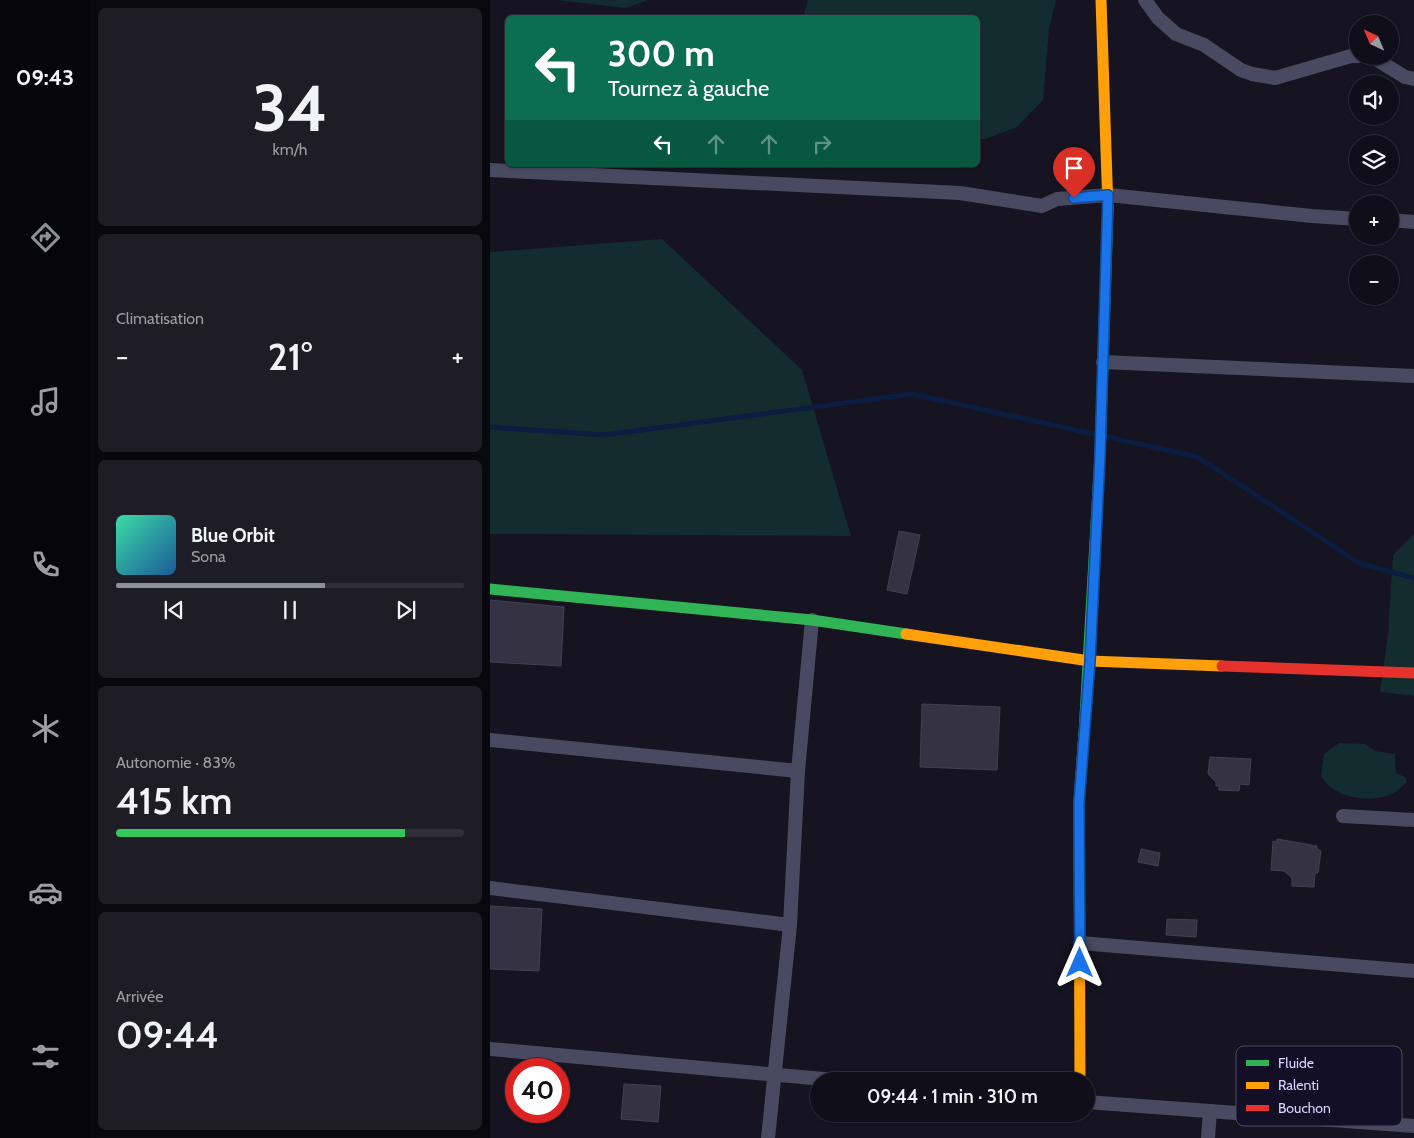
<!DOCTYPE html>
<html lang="fr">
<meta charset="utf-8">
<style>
:root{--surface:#100f19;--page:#1e1d26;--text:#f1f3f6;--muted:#9c9ca2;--line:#302f38;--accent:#8c9099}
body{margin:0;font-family:Cabin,sans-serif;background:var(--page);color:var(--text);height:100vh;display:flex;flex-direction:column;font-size:19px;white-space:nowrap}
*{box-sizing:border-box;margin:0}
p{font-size:16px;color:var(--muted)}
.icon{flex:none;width:28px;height:28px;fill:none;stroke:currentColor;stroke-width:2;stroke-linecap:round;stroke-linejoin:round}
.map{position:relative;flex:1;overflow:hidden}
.drawer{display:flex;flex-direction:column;gap:8px;padding:8px;background:#09080e;width:400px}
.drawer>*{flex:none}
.banner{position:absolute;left:15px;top:15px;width:475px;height:152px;border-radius:8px;box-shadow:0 1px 4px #0004,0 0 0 1px var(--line);background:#0b6e4f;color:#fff;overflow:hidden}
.needle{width:32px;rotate:316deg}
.buttons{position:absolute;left:859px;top:15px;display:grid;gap:10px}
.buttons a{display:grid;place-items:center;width:50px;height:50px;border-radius:50%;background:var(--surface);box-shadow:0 1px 4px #0004,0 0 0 1px var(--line);font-size:25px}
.speed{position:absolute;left:15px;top:1058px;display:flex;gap:10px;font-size:25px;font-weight:700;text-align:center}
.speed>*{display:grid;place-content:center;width:65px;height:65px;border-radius:50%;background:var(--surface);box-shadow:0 1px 4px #0004,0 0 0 1px var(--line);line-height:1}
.speed .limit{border:8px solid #d22;background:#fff;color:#111}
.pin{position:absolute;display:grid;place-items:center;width:42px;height:42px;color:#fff;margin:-51px -21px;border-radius:50% 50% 50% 0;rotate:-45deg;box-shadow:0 0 5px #0007}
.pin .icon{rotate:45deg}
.me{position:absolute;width:55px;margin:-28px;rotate:0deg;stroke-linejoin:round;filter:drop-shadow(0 0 4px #0008)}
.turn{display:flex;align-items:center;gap:18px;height:105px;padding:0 20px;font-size:22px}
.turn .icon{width:65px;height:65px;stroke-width:2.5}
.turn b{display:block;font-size:35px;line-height:42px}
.lanes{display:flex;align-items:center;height:48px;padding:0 20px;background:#0003;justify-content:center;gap:25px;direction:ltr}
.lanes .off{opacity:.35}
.big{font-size:38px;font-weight:600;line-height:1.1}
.drawer .widget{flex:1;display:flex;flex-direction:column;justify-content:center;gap:8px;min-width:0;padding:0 18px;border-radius:8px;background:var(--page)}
.drawer .dial{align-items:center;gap:0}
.dial b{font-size:65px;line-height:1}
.song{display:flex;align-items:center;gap:15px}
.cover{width:60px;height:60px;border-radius:8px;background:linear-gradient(135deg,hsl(160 70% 55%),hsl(210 70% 35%))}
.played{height:5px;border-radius:2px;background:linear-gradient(90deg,var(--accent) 60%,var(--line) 60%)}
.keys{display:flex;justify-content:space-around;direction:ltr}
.heat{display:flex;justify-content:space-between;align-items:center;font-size:28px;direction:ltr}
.charge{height:8px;border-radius:4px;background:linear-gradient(90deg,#34c759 83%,var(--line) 0)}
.trip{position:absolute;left:320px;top:1072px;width:285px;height:50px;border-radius:25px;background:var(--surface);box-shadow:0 1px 4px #0004,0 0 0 1px var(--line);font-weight:600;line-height:50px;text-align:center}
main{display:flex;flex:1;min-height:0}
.tabs{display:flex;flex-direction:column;width:90px;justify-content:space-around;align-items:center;background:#06060a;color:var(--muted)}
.tabs .icon{width:35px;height:35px}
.tabs .current{color:var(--accent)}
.tabs b{font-size:22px;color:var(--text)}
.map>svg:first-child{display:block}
</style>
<main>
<nav class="tabs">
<b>09:43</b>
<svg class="icon current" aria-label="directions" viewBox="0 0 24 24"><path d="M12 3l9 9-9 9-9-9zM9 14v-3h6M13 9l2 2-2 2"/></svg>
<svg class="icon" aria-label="music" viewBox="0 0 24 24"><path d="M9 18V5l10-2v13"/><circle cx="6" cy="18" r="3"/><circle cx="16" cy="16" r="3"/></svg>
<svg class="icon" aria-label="phone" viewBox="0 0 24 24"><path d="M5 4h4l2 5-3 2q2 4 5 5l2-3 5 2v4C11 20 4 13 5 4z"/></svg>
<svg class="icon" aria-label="climate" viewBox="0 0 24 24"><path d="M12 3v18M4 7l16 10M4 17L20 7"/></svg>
<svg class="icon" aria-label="car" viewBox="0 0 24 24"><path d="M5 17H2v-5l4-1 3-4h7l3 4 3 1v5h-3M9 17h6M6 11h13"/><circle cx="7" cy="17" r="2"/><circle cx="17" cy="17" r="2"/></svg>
<svg class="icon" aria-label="filters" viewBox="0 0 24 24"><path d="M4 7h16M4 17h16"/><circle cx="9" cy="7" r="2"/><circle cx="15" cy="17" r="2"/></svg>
</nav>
<section class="drawer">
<div class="widget dial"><b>34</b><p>km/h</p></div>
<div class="widget"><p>Climatisation</p>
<div class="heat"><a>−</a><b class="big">21°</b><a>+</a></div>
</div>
<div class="widget">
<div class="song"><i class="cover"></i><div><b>Blue Orbit</b><p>Sona</p></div></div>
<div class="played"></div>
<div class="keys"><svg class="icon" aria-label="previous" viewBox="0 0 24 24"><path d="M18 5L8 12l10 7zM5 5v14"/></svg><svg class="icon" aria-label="pause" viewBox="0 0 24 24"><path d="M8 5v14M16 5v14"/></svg><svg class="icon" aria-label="next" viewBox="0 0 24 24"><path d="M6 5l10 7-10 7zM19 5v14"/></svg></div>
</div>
<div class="widget"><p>Autonomie · 83%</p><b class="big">415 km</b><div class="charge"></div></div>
<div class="widget"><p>Arrivée</p><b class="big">09:44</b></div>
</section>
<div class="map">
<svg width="924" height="1138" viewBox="0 0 924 1138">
<rect width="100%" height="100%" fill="#161421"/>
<g fill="#132c2d">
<path d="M66,0h92l-22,8z"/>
<path d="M318,0h248l-7,29 -6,71 -26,27 -32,12h-7v-121l-175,-1z"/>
<path d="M172,239l140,131 49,166 -361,-2v-282z"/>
<path d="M924,534v162l-34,-4 8,-58 5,-79z"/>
<path d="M849,743l26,1 10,7 20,3 1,19 9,4 2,5c-5,4 -9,9 -15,12 -21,10 -61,4 -71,-19l3,-21z"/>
</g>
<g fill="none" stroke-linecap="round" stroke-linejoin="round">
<path stroke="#0b1e41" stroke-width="5" d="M0,427l114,8 308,-41 286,63 161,106 55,15"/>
</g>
<g fill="#343243" stroke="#433f54">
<path d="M409,531l21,4 -13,59 -20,-4z"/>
<path d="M0,600l74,7 -3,59 -71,-4z"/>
<path d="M432,704l78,3 -3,63 -77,-3z"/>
<path d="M720,757l41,2 -2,26 -9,-1 -1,7 -20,-1v-4h-3v-4l-8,-8z"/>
<path d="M787,839l40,7v3l4,2 -3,22h-3l-1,14 -22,-1v-8l-8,-7 -13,-1 2,-29 4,1z"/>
<path d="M651,849l19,4 -2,13 -20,-4z"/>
<path d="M0,906l52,3 -3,62 -49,-2z"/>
<path d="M677,919l30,1 -1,17 -30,-2z"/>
<path d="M134,1084l37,2 -3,36 -37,-3z"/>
</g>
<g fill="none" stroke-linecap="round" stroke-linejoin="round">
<g stroke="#4a4962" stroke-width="14">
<path d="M655,0l13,18 18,16 28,11 37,25 11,4 23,4 76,-22h7"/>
<path d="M875,56h6l34,21 9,2"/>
<path d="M0,170l470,23 82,13 15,-7 51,-4 204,21 46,3"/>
<path d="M900,220l24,2"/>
<path d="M613,362l311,14"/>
<path d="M0,740l308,31"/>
<path d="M853,816l71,4"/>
<path d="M0,888l300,37"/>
<path d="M590,943l334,28"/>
<path d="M0,1049l356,32"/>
<path d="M596,1102l328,24"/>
<path d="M278,1138l22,-213 8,-154 14,-151"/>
<path d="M718,1138l2,-27"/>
</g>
<g stroke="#30b455" stroke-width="11">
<path d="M0,589l322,31 94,14"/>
<path d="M594,734l16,-279 8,-245"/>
</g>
<g stroke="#ff9f0a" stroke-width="11">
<path d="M611,0l7,210"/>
<path d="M416,634l184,27 132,5"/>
<path d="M590,1081l-1,-278 5,-69"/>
</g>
<path stroke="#e5322d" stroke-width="11" d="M732,666l192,7"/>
</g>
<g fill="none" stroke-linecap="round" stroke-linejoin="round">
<defs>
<path id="route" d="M584,198l34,-3 -8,261 -10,205 -11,142 1,160"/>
</defs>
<use href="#route" stroke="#114b97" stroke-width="12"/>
<use href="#route" stroke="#1a73e8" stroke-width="9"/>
</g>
<rect x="746" y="1046" width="166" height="80" rx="8" fill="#130f26" stroke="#4e4a67" stroke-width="1"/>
<rect x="756" y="1060" width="23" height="6" fill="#30b455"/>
<rect x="756" y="1082" width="23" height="7" fill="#ff9f0a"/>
<rect x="756" y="1105" width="23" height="6" fill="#e5322d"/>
<g font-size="14" fill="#d9d4ff">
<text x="788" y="1068">Fluide</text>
<text x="788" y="1090">Ralenti</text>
<text x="788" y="1113">Bouchon</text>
</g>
</svg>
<div class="buttons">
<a><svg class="needle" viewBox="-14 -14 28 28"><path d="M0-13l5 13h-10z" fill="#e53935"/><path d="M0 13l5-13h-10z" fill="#9c9ca2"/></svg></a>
<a><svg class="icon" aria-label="sound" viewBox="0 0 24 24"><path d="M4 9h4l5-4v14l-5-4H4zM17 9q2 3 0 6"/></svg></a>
<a><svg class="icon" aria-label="layers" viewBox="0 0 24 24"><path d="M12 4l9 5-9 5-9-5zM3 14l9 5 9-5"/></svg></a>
<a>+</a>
<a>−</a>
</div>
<div class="speed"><div class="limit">40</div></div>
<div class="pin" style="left:584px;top:198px;background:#d93025"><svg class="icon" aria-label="arrive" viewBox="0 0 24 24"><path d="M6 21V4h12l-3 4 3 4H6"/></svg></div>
<svg class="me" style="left:590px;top:963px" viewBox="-20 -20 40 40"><path d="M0-17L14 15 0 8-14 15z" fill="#1a73e8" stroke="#fff" stroke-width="4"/></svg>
<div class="trip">09:44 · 1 min · 310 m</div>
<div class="banner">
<div class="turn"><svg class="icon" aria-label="left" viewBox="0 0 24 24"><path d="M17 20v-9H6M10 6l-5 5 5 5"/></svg><div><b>300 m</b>Tournez à gauche</div></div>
<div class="lanes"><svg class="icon" aria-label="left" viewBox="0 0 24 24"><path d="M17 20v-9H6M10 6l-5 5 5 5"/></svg><svg class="icon off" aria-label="ahead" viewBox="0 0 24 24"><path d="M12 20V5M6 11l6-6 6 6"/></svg><svg class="icon off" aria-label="ahead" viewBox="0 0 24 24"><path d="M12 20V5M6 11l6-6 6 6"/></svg><svg class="icon off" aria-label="right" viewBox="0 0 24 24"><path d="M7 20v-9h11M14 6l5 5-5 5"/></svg></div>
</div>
</div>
</main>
